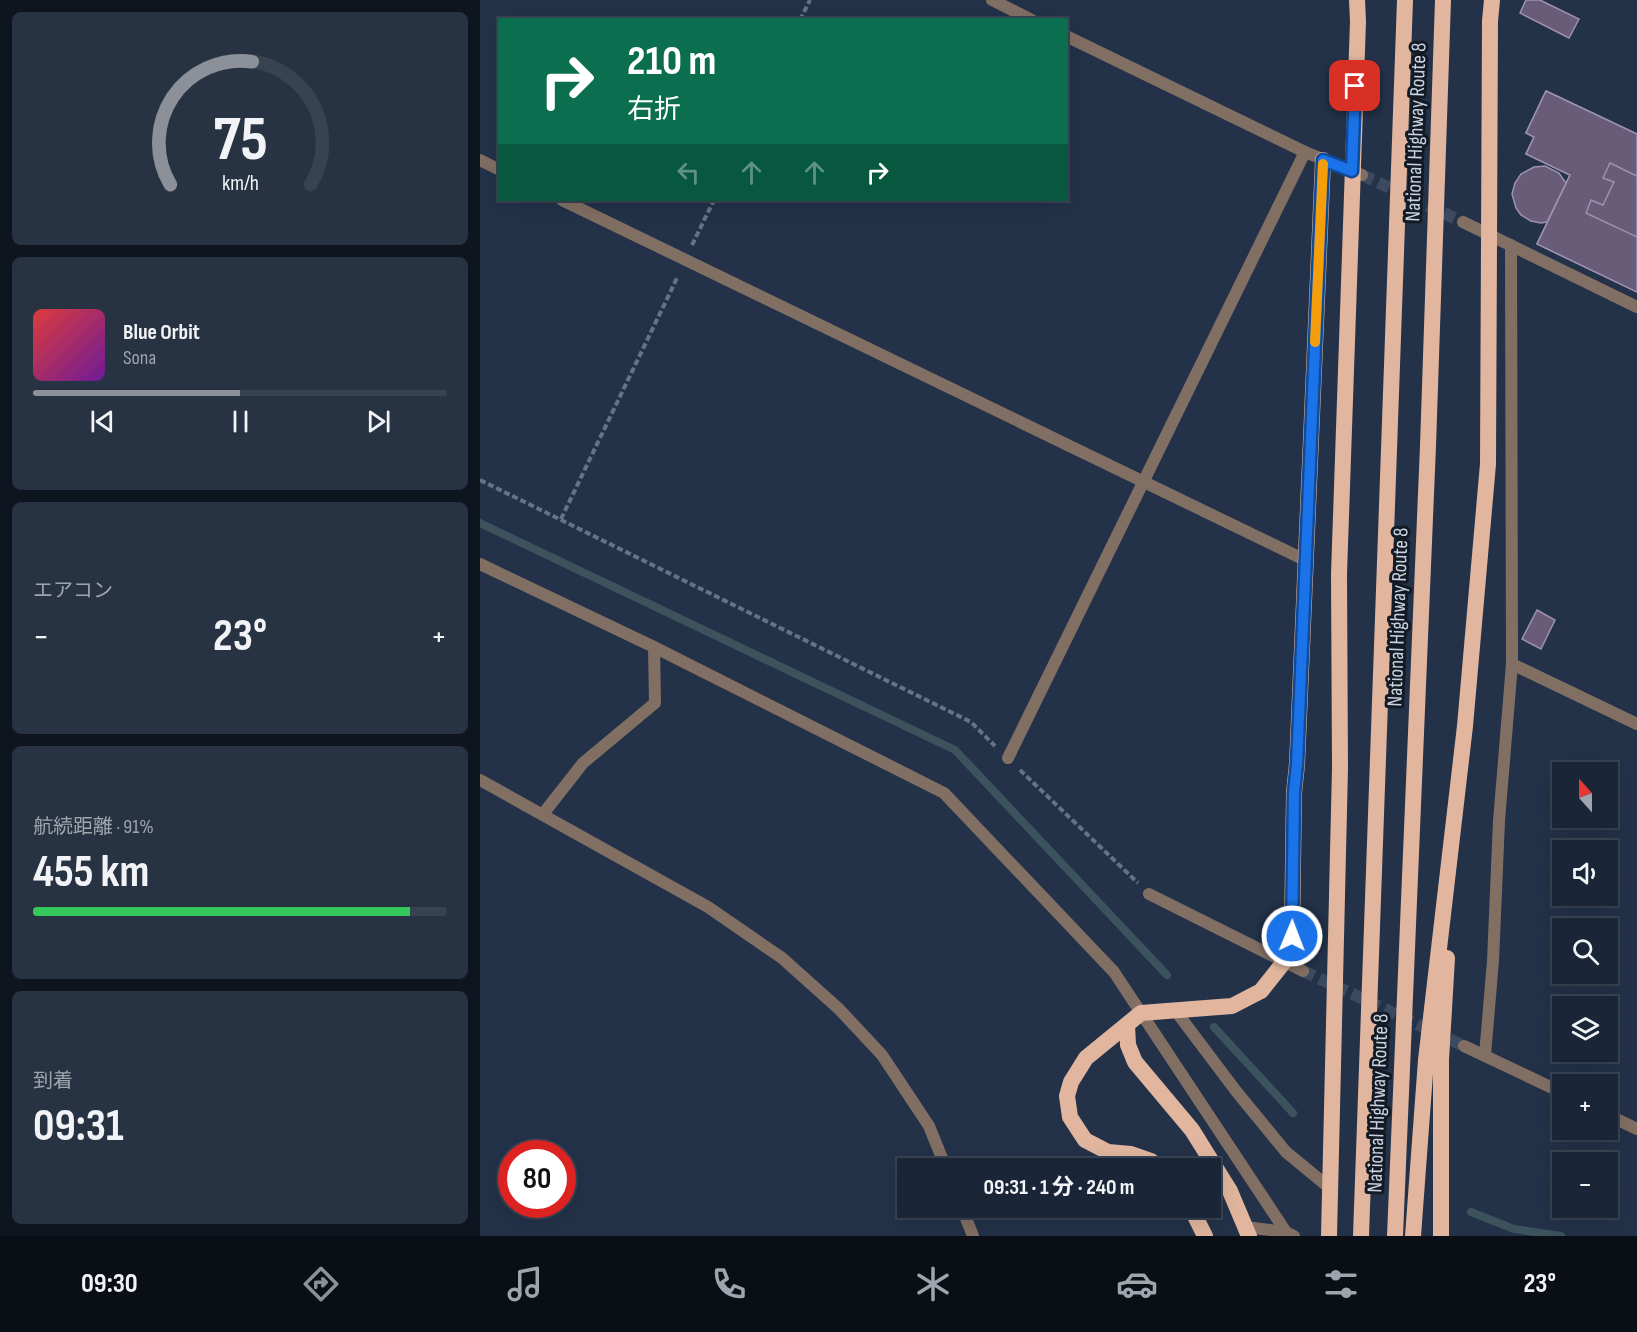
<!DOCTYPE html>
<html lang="ja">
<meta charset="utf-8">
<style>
:root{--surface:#1a2637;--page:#273242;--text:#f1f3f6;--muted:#9fa5ad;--line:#384352;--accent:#8c9099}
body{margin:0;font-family:"Sofia Sans Condensed","Noto Sans JP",sans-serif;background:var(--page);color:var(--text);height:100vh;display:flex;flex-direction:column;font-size:22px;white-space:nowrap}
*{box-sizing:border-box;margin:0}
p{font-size:20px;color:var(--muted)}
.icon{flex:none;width:33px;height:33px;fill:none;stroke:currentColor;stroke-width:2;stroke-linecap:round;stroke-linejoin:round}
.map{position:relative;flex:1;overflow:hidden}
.sheet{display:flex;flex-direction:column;gap:12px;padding:12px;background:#0e151e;width:480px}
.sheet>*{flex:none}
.top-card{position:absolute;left:18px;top:18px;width:570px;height:183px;border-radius:0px;box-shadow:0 6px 24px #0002,0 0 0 2px var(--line);background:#0b6e4f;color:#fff;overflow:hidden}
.needle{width:39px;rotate:339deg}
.fabs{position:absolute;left:1072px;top:762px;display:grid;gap:12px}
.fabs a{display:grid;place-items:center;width:66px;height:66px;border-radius:0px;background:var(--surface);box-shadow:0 6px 24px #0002,0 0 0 2px var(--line);font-size:30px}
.speed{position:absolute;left:18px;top:1140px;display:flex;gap:12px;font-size:30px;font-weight:700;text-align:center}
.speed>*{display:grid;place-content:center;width:78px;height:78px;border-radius:50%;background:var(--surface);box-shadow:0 6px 24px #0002,0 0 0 2px var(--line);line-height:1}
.speed .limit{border:9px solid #d22;background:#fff;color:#111}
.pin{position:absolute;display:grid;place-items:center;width:51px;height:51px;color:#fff;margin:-26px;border-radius:12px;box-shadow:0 3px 9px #0006}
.me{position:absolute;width:66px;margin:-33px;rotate:1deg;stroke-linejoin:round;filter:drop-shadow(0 0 4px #0008)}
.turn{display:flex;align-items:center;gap:21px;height:126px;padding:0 30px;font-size:27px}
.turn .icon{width:78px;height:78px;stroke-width:2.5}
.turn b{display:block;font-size:42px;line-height:51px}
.lanes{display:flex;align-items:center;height:57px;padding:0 30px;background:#0003;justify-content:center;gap:30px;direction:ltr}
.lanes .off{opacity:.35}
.big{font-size:45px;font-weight:700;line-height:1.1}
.sheet .card{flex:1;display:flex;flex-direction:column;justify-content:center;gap:9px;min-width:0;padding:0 21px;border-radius:9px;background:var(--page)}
.sheet .dial{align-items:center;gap:0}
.dial svg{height:156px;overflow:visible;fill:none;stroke:var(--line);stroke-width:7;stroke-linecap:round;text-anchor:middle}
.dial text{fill:var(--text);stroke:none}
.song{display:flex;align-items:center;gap:18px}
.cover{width:72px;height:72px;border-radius:9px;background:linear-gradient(135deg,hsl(0 70% 55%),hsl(280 70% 35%))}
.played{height:6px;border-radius:3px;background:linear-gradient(90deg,var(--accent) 50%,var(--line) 50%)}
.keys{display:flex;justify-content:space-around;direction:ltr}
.heat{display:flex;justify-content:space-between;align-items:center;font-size:33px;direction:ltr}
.charge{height:9px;border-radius:4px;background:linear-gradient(90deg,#34c759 91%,var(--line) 0)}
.trip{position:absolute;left:417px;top:1158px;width:324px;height:60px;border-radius:0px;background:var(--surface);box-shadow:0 6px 24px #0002,0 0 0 2px var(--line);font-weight:700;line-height:60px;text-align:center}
.tab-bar{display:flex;height:96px;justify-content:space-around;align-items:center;background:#0a0f16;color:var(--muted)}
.tab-bar .icon{width:42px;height:42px}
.tab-bar .current{color:var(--accent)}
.tab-bar b{font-size:27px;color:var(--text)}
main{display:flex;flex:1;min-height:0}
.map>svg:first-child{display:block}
</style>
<main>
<section class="sheet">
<div class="card dial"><svg viewBox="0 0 100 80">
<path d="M14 69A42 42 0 1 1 86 69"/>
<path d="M14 69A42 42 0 0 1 56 6" stroke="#8c9099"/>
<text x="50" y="56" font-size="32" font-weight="700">75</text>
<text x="50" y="72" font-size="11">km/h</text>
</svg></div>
<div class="card">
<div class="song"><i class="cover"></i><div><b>Blue Orbit</b><p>Sona</p></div></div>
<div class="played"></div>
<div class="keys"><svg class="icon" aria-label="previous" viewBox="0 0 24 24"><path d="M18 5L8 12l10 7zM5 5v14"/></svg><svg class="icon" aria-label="pause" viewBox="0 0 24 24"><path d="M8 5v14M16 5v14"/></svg><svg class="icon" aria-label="next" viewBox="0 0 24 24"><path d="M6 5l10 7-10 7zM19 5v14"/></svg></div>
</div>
<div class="card"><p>エアコン</p>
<div class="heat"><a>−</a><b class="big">23°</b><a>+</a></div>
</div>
<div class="card"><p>航続距離 · 91%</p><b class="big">455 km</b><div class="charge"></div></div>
<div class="card"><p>到着</p><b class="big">09:31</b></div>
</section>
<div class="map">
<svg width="1157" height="1236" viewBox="0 0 1157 1236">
<rect width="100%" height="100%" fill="#233249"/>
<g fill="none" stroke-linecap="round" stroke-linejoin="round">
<g stroke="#3c525d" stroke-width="8">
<path d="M0,523l475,227 212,225"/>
<path d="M734,1027l79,86"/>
<path d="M991,1212l43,17 47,7"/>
</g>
</g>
<g fill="#685c78" stroke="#9d91af" stroke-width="1.5">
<path d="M1046,0h14l39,19 -10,19 -49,-25z"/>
<path d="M1066,91l91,43v42l-27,-13 -7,15 11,4 -11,23 -12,-5 -5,13 51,24v55l-100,-48 33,-69 -44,-21 8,-17 -8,-4z"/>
<path d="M1066,91l91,43v158l-100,-48 33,-69 -44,-21 8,-17 -8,-4z"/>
<path d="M1130,163l27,13v61l-51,-24 5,-13 12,5 11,-23 -11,-4z"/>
<path d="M1065,166l14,7 7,10 -19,39 -6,1 -10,-2 -10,-6 -5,-7 -4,-14 3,-11 6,-9 13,-7z"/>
<path d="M1057,610l18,10 -14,29 -19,-10z"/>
</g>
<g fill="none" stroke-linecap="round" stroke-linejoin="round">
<g stroke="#3c4a60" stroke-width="12" stroke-dasharray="12 6" stroke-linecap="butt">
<path d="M882,175l101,47"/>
<path d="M823,971l161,75"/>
</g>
<g stroke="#667387" stroke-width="4" stroke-dasharray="6 3" stroke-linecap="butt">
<path d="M320,20l10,-20"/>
<path d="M212,245l22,-45"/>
<path d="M0,480l491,242 24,24"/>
<path d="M81,519l117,-243"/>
<path d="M540,770l118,113"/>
</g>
<g stroke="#826f64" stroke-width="12">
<path d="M512,0l40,20"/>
<path d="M586,36l239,116 57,23"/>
<path d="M0,160l20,10"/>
<path d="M82,200l743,360"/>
<path d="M983,222l174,85"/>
<path d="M1031,245l1,419"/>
<path d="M0,564l174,83 290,146 170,179 172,260"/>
<path d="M528,758l297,-606"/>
<path d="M0,780l228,127 74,51 57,51 43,46 47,71 17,42"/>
<path d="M63,814l40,-51 72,-60 -1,-56"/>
<path d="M669,894l154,77"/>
<path d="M695,1010l61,81 50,61 45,37"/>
<path d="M984,1046l99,47"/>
<path d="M1005,1055l8,-94 6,-140 13,-157 125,60"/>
<path d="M1128,1115l29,14"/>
<path d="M482,1208l11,28"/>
<path d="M766,1227l40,5 8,4"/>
</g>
<g stroke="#e2b69e" stroke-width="16">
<path d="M647,1025l1,20 7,17 57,68 38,61 19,45"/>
<path d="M678,1168l-7,-7 -20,-7 -23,-2 -23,-12 -15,-23 -3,-21 4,-14 15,-24 55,-45 91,-7 29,-15 23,-29 8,-26 2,-143 3,-29 26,-604"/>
<path d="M711,1208l14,28"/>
<path d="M849,1236l11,-468 -1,-194 19,-553 -1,-21"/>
<path d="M881,1236l44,-1236"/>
<path d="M915,1236l33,-790 15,-446"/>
<path d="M933,1236l13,-176 39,-334 23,-262 2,-443 2,-21"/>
<path d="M961,1236v-176l6,-102"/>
</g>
</g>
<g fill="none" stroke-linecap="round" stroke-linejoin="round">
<defs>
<path id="route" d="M812,936l2,-143 3,-29 26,-604 29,11 3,-85"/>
</defs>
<use href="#route" stroke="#114b97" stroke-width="15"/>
<use href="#route" stroke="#1a73e8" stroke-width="10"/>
<path stroke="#f59e0b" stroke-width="10" d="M835,342l8,-178"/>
</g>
<g text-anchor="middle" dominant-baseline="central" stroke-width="6" stroke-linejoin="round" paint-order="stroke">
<g font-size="21" fill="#c9d2e1" stroke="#131a24">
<text transform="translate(936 132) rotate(-88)">National Highway Route 8</text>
<text transform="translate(918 617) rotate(-88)">National Highway Route 8</text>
<text transform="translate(898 1103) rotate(-88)">National Highway Route 8</text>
</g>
</g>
</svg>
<div class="fabs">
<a><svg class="needle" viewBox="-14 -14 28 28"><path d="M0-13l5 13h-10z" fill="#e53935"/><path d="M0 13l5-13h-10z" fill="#9fa5ad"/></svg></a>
<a><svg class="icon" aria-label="sound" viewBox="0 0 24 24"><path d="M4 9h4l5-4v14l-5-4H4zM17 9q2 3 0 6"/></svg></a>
<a><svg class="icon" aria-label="search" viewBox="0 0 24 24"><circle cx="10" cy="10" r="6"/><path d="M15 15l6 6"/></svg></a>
<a><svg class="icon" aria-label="layers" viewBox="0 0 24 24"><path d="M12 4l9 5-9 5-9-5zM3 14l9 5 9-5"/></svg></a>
<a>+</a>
<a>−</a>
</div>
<div class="speed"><div class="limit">80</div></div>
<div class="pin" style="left:875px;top:86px;background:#d93025"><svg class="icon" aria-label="arrive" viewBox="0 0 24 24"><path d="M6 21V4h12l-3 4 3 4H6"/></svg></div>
<svg class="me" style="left:812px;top:936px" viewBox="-20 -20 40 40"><circle r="17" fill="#1a73e8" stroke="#fff" stroke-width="3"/><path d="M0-11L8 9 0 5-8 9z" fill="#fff"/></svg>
<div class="trip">09:31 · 1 分 · 240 m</div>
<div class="top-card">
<div class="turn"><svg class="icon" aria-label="right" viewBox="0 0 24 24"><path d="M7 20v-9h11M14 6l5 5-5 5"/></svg><div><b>210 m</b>右折</div></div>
<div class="lanes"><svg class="icon off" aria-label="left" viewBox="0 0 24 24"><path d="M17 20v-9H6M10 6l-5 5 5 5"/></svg><svg class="icon off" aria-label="ahead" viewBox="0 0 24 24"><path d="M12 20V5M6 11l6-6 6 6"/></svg><svg class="icon off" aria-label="ahead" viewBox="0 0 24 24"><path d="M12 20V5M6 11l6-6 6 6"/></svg><svg class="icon" aria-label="right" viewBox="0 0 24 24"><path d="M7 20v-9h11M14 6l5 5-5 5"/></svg></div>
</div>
</div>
</main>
<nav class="tab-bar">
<b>09:30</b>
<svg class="icon current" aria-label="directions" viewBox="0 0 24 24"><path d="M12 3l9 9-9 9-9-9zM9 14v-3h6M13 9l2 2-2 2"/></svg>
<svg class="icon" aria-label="music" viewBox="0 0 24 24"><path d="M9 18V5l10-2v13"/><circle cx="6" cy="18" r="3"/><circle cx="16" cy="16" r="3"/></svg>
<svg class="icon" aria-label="phone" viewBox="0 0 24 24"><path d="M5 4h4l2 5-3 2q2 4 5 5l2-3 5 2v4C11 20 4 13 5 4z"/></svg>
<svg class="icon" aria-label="climate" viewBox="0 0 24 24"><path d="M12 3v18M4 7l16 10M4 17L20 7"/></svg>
<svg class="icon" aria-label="car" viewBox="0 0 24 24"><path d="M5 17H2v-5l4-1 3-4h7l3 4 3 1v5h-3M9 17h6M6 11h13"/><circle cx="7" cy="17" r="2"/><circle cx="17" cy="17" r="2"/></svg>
<svg class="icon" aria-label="filters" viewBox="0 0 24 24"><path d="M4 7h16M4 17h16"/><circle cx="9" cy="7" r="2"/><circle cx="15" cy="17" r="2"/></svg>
<b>23°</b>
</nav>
